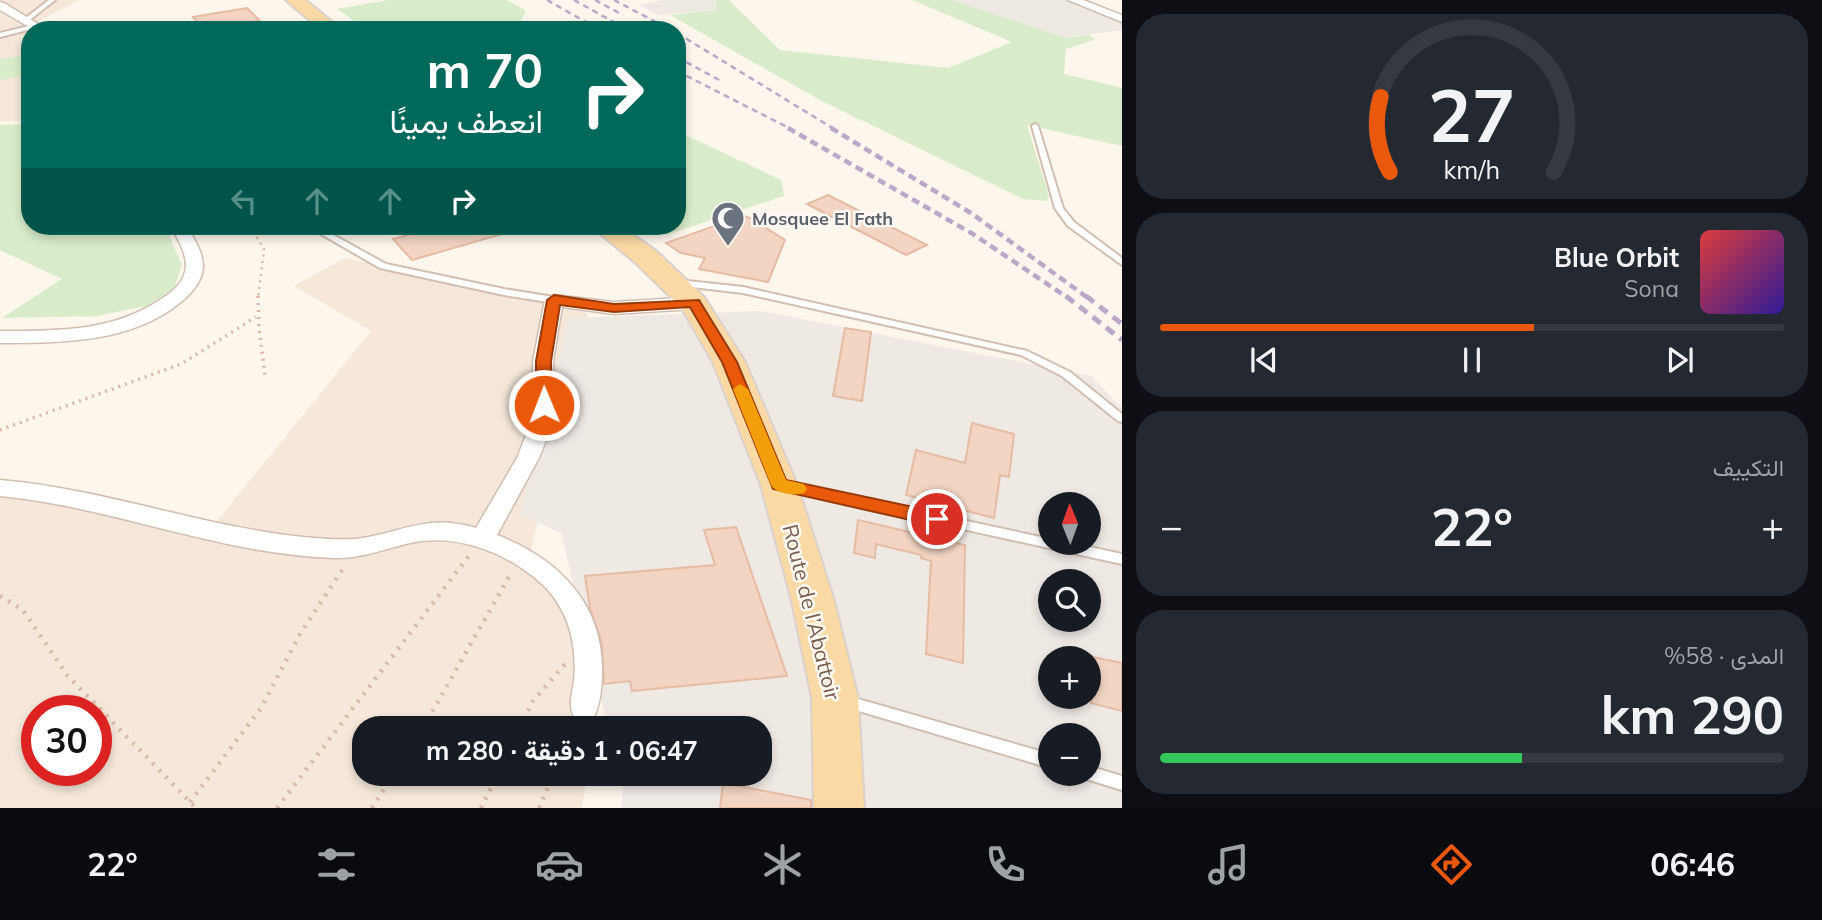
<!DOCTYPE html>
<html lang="ar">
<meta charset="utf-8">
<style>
:root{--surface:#171b24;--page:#242831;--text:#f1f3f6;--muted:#9ea1a6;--line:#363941;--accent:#ea580c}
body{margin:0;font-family:Mulish,Vazirmatn,sans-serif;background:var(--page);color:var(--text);direction:rtl;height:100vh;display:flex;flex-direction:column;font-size:26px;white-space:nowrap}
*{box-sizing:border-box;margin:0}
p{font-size:23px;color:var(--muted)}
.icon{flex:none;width:38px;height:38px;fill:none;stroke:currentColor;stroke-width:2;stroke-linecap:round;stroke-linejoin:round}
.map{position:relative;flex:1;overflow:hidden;direction:ltr}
.sheet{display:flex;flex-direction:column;gap:14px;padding:14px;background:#0d0f14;width:700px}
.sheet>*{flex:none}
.top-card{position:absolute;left:21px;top:21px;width:665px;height:214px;border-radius:28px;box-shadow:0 4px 10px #0003;direction:rtl;background:#00695c;color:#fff;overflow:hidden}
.needle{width:46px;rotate:359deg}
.controls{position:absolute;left:1038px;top:492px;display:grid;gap:14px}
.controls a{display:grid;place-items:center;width:63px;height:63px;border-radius:50%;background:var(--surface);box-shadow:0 4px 10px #0003;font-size:35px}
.speed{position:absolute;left:21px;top:695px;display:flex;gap:14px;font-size:35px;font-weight:700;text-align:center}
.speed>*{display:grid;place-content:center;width:91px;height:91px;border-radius:50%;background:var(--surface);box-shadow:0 4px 10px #0003;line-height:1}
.speed .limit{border:10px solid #d22;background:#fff;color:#111}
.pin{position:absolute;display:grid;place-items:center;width:60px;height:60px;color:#fff;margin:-30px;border:4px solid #fff;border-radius:50%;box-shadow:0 2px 7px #0007}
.me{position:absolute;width:77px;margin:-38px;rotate:359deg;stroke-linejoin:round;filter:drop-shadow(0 0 5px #0008)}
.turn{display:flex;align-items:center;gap:24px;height:147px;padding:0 28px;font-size:32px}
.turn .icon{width:91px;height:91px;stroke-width:2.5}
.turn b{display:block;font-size:49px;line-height:60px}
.lanes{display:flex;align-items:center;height:66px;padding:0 28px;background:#0003;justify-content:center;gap:35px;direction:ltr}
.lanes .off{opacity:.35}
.big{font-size:52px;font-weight:700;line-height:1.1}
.sheet .card{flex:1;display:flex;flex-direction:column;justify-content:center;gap:10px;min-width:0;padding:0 24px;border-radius:28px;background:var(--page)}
.sheet .dial{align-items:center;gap:0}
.dial svg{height:182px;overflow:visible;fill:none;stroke:var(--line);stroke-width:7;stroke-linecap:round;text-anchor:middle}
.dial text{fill:var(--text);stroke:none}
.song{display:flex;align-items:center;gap:21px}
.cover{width:84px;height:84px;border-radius:10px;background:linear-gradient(135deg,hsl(0 70% 55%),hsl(250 70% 35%))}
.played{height:7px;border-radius:4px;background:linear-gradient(90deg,var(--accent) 60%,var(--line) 60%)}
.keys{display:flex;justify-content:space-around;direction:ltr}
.heat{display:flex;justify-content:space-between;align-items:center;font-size:38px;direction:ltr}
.charge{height:10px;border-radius:5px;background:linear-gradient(90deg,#34c759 58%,var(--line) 0)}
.trip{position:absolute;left:352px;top:716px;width:420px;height:70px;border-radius:28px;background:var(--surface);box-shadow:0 4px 10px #0003;font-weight:700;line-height:70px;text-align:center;direction:rtl}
.tab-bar{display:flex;height:112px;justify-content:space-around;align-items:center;background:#090b0e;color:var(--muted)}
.tab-bar .icon{width:49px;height:49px}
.tab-bar .active{color:var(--accent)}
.tab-bar b{font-size:32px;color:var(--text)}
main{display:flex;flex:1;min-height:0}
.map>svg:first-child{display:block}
</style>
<main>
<section class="sheet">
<div class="card dial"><svg viewBox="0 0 100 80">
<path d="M14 69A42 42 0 1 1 86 69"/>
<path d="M14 69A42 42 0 0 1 10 36" stroke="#ea580c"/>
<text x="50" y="56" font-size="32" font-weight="700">27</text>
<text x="50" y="72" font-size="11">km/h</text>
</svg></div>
<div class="card">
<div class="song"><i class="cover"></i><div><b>Blue Orbit</b><p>Sona</p></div></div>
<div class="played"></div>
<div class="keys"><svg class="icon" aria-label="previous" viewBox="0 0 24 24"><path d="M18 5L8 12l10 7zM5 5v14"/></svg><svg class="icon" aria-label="pause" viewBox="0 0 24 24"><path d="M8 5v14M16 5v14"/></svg><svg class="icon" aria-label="next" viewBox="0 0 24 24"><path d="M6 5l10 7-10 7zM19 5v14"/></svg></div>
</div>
<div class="card"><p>التكييف</p>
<div class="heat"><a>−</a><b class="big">22°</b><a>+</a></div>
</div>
<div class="card"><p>المدى · 58%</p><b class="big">290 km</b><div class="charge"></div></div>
</section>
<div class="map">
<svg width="1122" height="808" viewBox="0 0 1122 808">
<rect width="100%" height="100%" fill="#fdf6ec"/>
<g fill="#f5e8da" fill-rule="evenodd">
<path d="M0,0h79l-40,21 15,9h-24v91h-30z"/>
<path d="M345,258l243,55 -59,245 76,96 -11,74h-230v46h223l-5,34h-582v-320l213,38 158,-195 -77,-45zM37,710h59v60h-59z"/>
</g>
<g fill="#efe9e4" fill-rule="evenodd">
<path d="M662,0h55v10l-60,5 -18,-10z"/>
<path d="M952,0h134l36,14v16l-56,8z"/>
<path d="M761,311l330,65 31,32v400h-501l2,-18 -4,-16h141v-46h-152l-47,-195 -42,-18 50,-197zM1050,504h38v38h-38zM1050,581h38v39h-38zM1050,658h38v38h-38zM1050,735h38v39h-38z"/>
</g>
<g fill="#d8ecc9">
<path d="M388,0h119l19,11 -9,17 2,2h-152l-30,-21z"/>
<path d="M717,0h12l51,50 168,18 64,-26 -100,-42h40l114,38 22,-3 8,4 -30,10 -2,25 58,14v58l-95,-21 22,71 -3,5 -23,-2 -203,-99 -150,-85 47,-5z"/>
<path d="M30,54v21l-30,5v-21z"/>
<path d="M30,124v64l-10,5 10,16v17h135l17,39 -8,24 -28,17 -49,10 -95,2 60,-39 -62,-29v-125z"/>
<path d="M677,131l104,49 3,16 -118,39 -13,-9h24z"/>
</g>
<g fill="#f3d5c3" stroke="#e6bba3" stroke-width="2">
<path d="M247,8l13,13 -10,1 7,8h-53l-11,-13z"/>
<path d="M828,195l99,50 -21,10 -99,-51z"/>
<path d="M743,216l7,2 35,22 -17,42 -69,-13 6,-11 -24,-5 -15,-10z"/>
<path d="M441,226h75v4l-104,30 -19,-21z"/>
<path d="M845,328l26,4 -9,69 -29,-5z"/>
<path d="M972,423l42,11 -5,43 -9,-2 -6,43 -88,-23 10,-45 49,13z"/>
<path d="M858,520l107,25 -2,118 -37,-9 5,-93 -10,-3v-3l-45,-11 -1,14 -21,-5z"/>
<path d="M736,527l51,149 -155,15 -2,-10 -26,3 -2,-40 -12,-36 -5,-32 130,-11 -11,-35z"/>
<path d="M1088,656l34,7v48l-31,-8z"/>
<path d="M723,783l88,17v8h-91z"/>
</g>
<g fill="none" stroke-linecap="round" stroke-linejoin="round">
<defs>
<g id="lane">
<path d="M49,0h6l-28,22h-4v-2z"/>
<path d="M33,25l2,1v2l-35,9v-4z"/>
<path d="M1035,124l3,2 25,82 11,14 48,36v7l-54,-39 -13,-18 -23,-82z"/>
<path d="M307,226h10l69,38 118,25 50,8 5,3 -5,3 -50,-8 -124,-27z"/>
<path d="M678,280l65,7 284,64 43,21 52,42v8l-4,-1 -56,-45 -41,-21 -278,-62 -68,-8 -1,-2z"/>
<path d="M785,482l265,57v3h17l55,12v10l-341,-75 -2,-3 2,-3z"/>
<path d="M844,695l206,59v14l-211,-63 -2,-4 2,-4z"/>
<path d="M1088,766l34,10v14l-39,-12 -2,-4h7z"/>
</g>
<g id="street">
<path d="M1068,0h15l39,15v7z"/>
<path d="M0,2l4,1 44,27h-14l-34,-20z"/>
<path d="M171,226h16c6,12 16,25 16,40 0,14 -11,27 -22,36 -50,41 -119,41 -181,41v-12c56,0 113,1 161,-32 12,-7 24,-18 25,-33 0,-14 -9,-28 -15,-40z"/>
<path d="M554,295l60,7 80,-5 9,6 -9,6 -80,5 -52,-7 -9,54 2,44 -7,30 -9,23 -42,77c60,23 105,67 105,134 0,16 -1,33 -8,48l-10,4 -10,-4c-6,-13 -2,-23 0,-36 3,-35 -4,-67 -28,-93 -34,-34 -89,-56 -136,-45 -26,6 -49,16 -77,15 -114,-4 -220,-51 -333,-62v-16c107,9 207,49 314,58 14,1 28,2 42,1 47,-6 69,-26 120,-11l41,-70 9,-23 7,-30v-44l12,-61z"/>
</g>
<g id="primary">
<path d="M286,0h19l37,30h-21z"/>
<path d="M591,226h29l36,25 48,46 41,65 52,123 37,116 24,97 6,110h-50l-2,-110 -20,-97 -31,-116 -48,-123 -31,-54 -46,-45z"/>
</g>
</defs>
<use href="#lane" stroke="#d1beb0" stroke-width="4"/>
<use href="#street" stroke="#d1beb0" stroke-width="3"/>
<use href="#primary" stroke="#dad1cd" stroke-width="4"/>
<path stroke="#d9b8a5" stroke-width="2.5" stroke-dasharray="2 4.5" stroke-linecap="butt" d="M250,226l14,23 -6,49"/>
<g stroke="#d9b8a5" stroke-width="3.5" stroke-dasharray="2 5" stroke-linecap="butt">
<path d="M258,296l1,31 6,48"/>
<path d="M0,430l181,-66 75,-47"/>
</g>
<g stroke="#d9b8a5" stroke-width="4.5" stroke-dasharray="2.5 7" stroke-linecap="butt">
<path d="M0,596l23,14 44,65 129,133"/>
<path d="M423,728l88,-155"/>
<path d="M520,728l13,-27 32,-37"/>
<path d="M190,802l71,-94 39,-74 44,-67"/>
<path d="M277,808l194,-255"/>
<path d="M372,808l22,-34"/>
<path d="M481,808l17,-34"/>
<path d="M539,808l15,-34"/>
</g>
<use href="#lane" fill="#fff" fill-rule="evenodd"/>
<use href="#street" fill="#fff" fill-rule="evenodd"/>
<use href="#primary" fill="#fbd9a5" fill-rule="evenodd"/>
<g stroke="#b9a8c9" stroke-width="2.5" stroke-dasharray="6 4.5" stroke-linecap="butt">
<path d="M547,0l53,30"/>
<path d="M574,0l54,30"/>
<path d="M595,0l28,15"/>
<path d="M614,0l57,30"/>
<path d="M677,33l157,96"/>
<path d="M677,57l44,24"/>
<path d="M677,71l114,58"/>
</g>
<g stroke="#b9a8c9" stroke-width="4.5" stroke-dasharray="8 5" stroke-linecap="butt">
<path d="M788,128l185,106 95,64"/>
<path d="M831,128l140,85 117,85"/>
</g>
<g stroke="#b9a8c9" stroke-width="5" stroke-dasharray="10 7" stroke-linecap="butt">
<path d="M1066,296l56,44"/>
<path d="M1086,296l36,28"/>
</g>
</g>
<path fill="#ea580c" stroke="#983908" stroke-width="2" d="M554,295l60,9 85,-4 38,62 49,118 151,32 7,2 3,5 -3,5 -7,2 -164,-37 -51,-127 -32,-55 -76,5 -54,-7 -9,56 1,44 -3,4h-11l-2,-4v-44l11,-61z"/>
<path fill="#f59e0b" d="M740,384l8,5 38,91 18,4 3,5 -3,4c-9,3 -28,1 -33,-8l-38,-96z"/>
<defs>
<symbol id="mosque-pin" viewBox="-11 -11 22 30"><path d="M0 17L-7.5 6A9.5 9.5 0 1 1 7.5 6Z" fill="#6b7280" stroke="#fffaf3"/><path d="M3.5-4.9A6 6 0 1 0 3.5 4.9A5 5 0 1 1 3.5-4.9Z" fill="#fff"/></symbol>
</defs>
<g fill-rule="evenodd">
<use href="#mosque-pin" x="709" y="199" width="38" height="52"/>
</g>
<g text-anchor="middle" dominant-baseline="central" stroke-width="5" stroke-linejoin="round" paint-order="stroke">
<g font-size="18" font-weight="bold" fill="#5b616d" stroke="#fffaf3" text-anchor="start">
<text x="752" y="218">Mosquee El Fath</text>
</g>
<g font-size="21" fill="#7a5c4d" stroke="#fffaf3">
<text transform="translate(812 612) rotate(76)">Route de l’Abattoir</text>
</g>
</g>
</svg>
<div class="controls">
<a><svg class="needle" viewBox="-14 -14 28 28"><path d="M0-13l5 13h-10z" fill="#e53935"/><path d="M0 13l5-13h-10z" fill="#9ea1a6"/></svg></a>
<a><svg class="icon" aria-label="search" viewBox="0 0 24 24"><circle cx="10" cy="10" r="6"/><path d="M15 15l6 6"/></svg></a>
<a>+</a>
<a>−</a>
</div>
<div class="speed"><div class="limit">30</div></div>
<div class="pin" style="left:937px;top:519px;background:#d93025"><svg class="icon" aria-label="arrive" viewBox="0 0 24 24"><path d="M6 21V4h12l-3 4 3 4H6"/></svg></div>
<svg class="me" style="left:544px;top:405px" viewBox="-20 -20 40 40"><circle r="17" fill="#ea580c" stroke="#fff" stroke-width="3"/><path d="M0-11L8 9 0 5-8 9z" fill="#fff"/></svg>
<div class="trip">06:47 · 1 دقيقة · 280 m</div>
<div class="top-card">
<div class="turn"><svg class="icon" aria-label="right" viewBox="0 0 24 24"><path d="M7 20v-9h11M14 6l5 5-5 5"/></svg><div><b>70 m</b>انعطف يمينًا</div></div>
<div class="lanes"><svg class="icon off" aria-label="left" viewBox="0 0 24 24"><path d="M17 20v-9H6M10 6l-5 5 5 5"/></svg><svg class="icon off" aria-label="ahead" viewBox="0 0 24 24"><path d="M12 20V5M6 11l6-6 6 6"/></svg><svg class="icon off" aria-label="ahead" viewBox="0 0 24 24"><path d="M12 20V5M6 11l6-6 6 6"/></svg><svg class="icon" aria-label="right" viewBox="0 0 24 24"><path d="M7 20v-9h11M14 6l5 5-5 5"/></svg></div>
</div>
</div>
</main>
<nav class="tab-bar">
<b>06:46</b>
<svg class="icon active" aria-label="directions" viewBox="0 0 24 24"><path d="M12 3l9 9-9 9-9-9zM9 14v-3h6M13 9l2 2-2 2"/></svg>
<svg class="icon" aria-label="music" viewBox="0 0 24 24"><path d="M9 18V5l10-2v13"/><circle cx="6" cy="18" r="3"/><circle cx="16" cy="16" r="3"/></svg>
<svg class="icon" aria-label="phone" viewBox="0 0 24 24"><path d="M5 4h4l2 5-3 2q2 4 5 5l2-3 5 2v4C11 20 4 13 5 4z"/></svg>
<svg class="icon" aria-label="climate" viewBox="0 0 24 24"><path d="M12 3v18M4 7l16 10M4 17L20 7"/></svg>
<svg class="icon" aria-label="car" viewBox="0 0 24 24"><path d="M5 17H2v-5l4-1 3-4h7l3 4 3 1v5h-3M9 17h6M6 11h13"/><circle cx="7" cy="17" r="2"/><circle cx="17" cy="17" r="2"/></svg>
<svg class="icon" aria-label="filters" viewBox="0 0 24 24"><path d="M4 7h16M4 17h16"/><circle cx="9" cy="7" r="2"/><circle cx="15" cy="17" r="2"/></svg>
<b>22°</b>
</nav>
